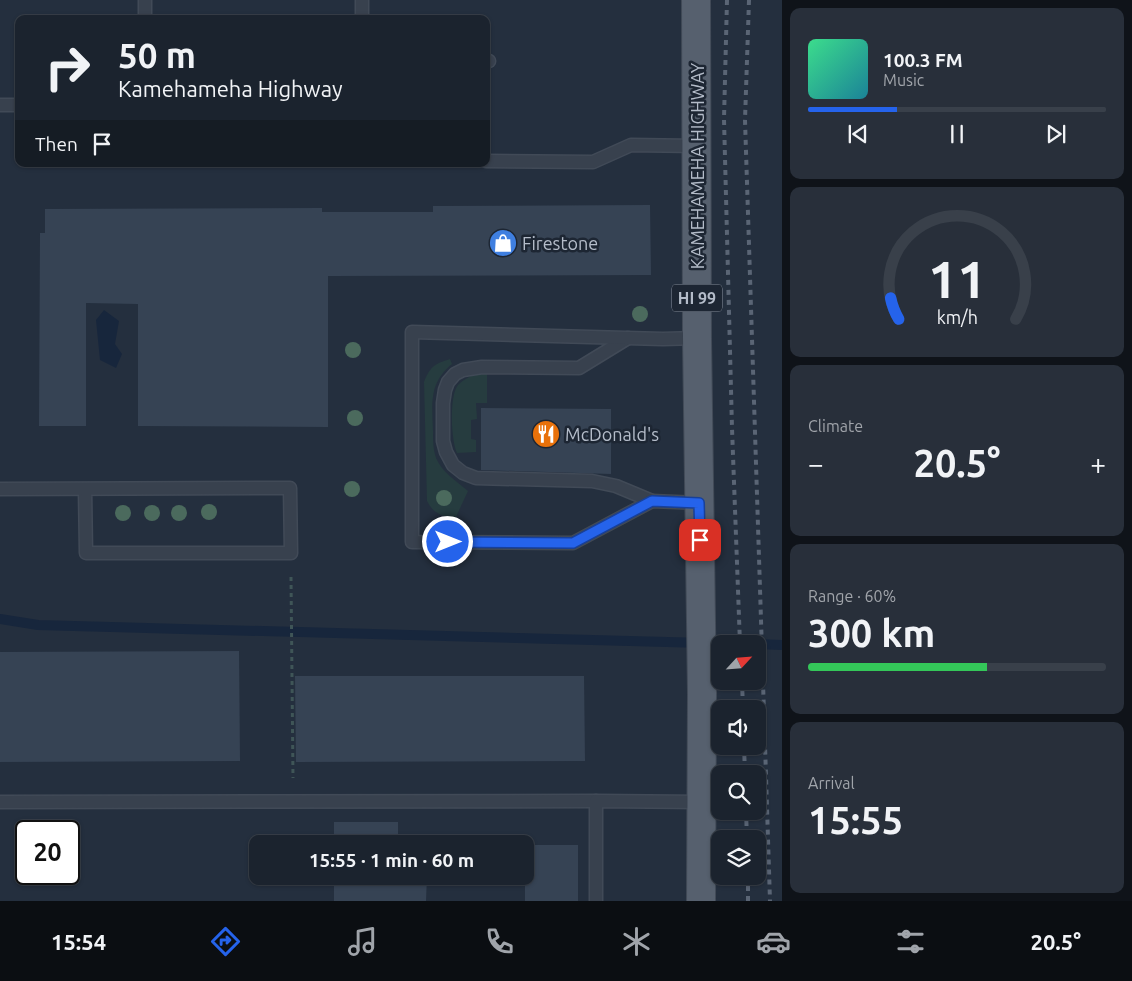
<!DOCTYPE html>
<meta charset="utf-8">
<style>
:root{--surface:#1b232e;--page:#282f3a;--text:#f1f3f6;--muted:#a0a4aa;--line:#39404a;--accent:#2563eb}
body{margin:0;font-family:Ubuntu,sans-serif;background:var(--page);color:var(--text);height:100vh;display:flex;flex-direction:column;font-size:19px;white-space:nowrap}
*{box-sizing:border-box;margin:0}
p{font-size:16px;color:var(--muted)}
.icon{flex:none;width:28px;height:28px;fill:none;stroke:currentColor;stroke-width:2;stroke-linecap:round;stroke-linejoin:round}
.map{position:relative;flex:1;overflow:hidden}
.sheet{display:flex;flex-direction:column;gap:8px;padding:8px;background:#0f1319;width:350px}
.sheet>*{flex:none}
.hud{position:absolute;left:15px;top:15px;width:475px;height:152px;border-radius:10px;box-shadow:0 1px 4px #0004,0 0 0 1px var(--line);background:#1b232e;color:var(--text);overflow:hidden}
.needle{width:32px;rotate:64deg}
.tools{position:absolute;left:711px;top:635px;display:grid;gap:10px}
.tools a{display:grid;place-items:center;width:55px;height:55px;border-radius:10px;background:var(--surface);box-shadow:0 1px 4px #0004,0 0 0 1px var(--line);font-size:25px}
.speed{position:absolute;left:15px;top:820px;display:flex;gap:10px;font-size:25px;font-weight:700;text-align:center}
.speed>*{display:grid;place-content:center;width:65px;height:65px;border-radius:50%;background:var(--surface);box-shadow:0 1px 4px #0004,0 0 0 1px var(--line);line-height:1}
.speed .limit{border:2px solid #111;border-radius:8px;background:#fff;color:#111}
.pin{position:absolute;display:grid;place-items:center;width:42px;height:42px;color:#fff;margin:-21px;border-radius:10px;box-shadow:0 2px 8px #0006}
.me{position:absolute;width:55px;margin:-28px;rotate:90deg;stroke-linejoin:round;filter:drop-shadow(0 0 4px #0008)}
.turn{display:flex;align-items:center;gap:18px;height:105px;padding:0 20px;font-size:22px}
.turn .icon{width:65px;height:65px;stroke-width:2.5}
.turn b{display:block;font-size:35px;line-height:42px}
.then{display:flex;align-items:center;height:48px;padding:0 20px;background:#0003;gap:10px;font-size:19px}
.big{font-size:38px;font-weight:700;line-height:1.1}
.sheet .card{flex:1;display:flex;flex-direction:column;justify-content:center;gap:8px;min-width:0;padding:0 18px;border-radius:10px;background:var(--page)}
.sheet .dial{align-items:center;gap:0}
.dial svg{height:130px;overflow:visible;fill:none;stroke:var(--line);stroke-width:7;stroke-linecap:round;text-anchor:middle}
.dial text{fill:var(--text);stroke:none}
.song{display:flex;align-items:center;gap:15px}
.cover{width:60px;height:60px;border-radius:8px;background:linear-gradient(135deg,hsl(150 70% 55%),hsl(190 70% 35%))}
.played{height:5px;border-radius:2px;background:linear-gradient(90deg,var(--accent) 30%,var(--line) 30%)}
.keys{display:flex;justify-content:space-around;direction:ltr}
.heat{display:flex;justify-content:space-between;align-items:center;font-size:28px;direction:ltr}
.charge{height:8px;border-radius:4px;background:linear-gradient(90deg,#34c759 60%,var(--line) 0)}
.trip{position:absolute;left:249px;top:835px;width:285px;height:50px;border-radius:10px;background:var(--surface);box-shadow:0 1px 4px #0004,0 0 0 1px var(--line);font-weight:700;line-height:50px;text-align:center}
.dock{display:flex;height:80px;justify-content:space-around;align-items:center;background:#0b0e12;color:var(--muted)}
.dock .icon{width:35px;height:35px}
.dock .active{color:var(--accent)}
.dock b{font-size:22px;color:var(--text)}
main{display:flex;flex:1;min-height:0}
.map>svg:first-child{display:block}
</style>
<main>
<div class="map">
<svg width="782" height="901" viewBox="0 0 782 901">
<rect width="100%" height="100%" fill="#242f3e"/>
<g fill="#263c3f">
<path d="M450,359l2,5c-23,19 -20,38 -19,67 0,8 0,18 3,27 6,14 20,23 32,33l-13,28c-15,-4 -21,-5 -28,-18l-3,-119c6,-15 10,-18 26,-23z"/>
<path d="M475,374h12v29h-11l1,16 -6,1v19l5,1v12l-19,1c-6,-13 -8,-57 1,-68 5,-5 11,-8 17,-11z"/>
</g>
<path fill="#17263c" d="M104,310l15,11 -4,23 7,10 -6,14 -16,-8 -4,-40z"/>
<g fill="none" stroke-linecap="round" stroke-linejoin="round">
<g stroke="#17263c" stroke-width="10">
<path d="M0,619l38,6 704,19"/>
<path d="M758,644l24,1"/>
</g>
</g>
<g fill="#364354">
<path d="M650,205l1,70 -323,1v151l-190,-1v-122l-52,-1v123h-47l1,-193h5v-24l277,-1v4h111v-6z"/>
<path d="M481,408l130,1v65l-130,-4z"/>
<path d="M239,651l1,110 -240,1v-110z"/>
<path d="M295,676h289l1,85 -289,1z"/>
<path d="M334,822h64v14h32l-1,8h-95z"/>
<rect x="525" y="845" width="53" height="56"/>
<path d="M334,876h93l-1,25h-92z"/>
</g>
<g fill="none" stroke-linecap="round" stroke-linejoin="round">
<defs>
<g id="lane">
<path d="M145,0v19"/>
<path d="M362,0v19"/>
<path d="M486,61h3"/>
<path d="M0,105h19"/>
<path d="M486,161l107,1 38,-17 66,1"/>
<path d="M628,338l-49,30 -97,-1 -19,3 -8,4 -7,8 -3,8 -2,13v38l3,11 7,13 10,8 13,5 116,3 24,5 36,15"/>
<path d="M697,338l-34,1 -251,-7v210l161,1 79,-42 47,2"/>
<path d="M0,489l290,-1 1,65h-205l-1,-64"/>
<path d="M0,802l596,-1"/>
<path d="M596,901v-100l106,1"/>
</g>
<path id="primary" d="M696,0l1,338 5,355 -1,208"/>
</defs>
<use href="#lane" stroke="#414a57" stroke-width="15"/>
<use href="#primary" stroke="#414a57" stroke-width="30"/>
<path stroke="#3f5557" stroke-width="3" stroke-dasharray="4 4" stroke-linecap="butt" d="M291,577l2,201"/>
<use href="#lane" stroke="#38414e" stroke-width="12"/>
<use href="#primary" stroke="#56606e" stroke-width="28"/>
<g stroke="#5a6575" stroke-width="4" stroke-dasharray="5 5" stroke-linecap="butt">
<path d="M727,0l-3,119 8,309 8,216"/>
<path d="M749,0l-4,120 25,781"/>
<path d="M742,681l1,28"/>
<path d="M744,746l1,28"/>
<path d="M746,811l1,28"/>
<path d="M748,876v25"/>
</g>
</g>
<g fill="#4b6a5d">
<circle cx="640" cy="314" r="8"/>
<circle cx="353" cy="350" r="8"/>
<circle cx="355" cy="418" r="8"/>
<circle cx="352" cy="489" r="8"/>
<circle cx="444" cy="498" r="8"/>
<circle cx="209" cy="512" r="8"/>
<circle cx="123" cy="513" r="8"/>
<circle cx="152" cy="513" r="8"/>
<circle cx="179" cy="513" r="8"/>
</g>
<g fill="none" stroke-linecap="round" stroke-linejoin="round">
<defs>
<path id="route" d="M448,542l125,1 79,-42 47,2 1,37"/>
</defs>
<use href="#route" stroke="#184099" stroke-width="12"/>
<use href="#route" stroke="#2563eb" stroke-width="9"/>
</g>
<defs>
<symbol id="shop-disc" viewBox="-11 -11 22 22"><circle r="9.5" fill="#3f7fe0" stroke="#1d2633"/><path d="M-5-2.5h2.3a2.7 3.5 0 0 1 5.4 0H5L5.5 6h-11ZM-1.5-2.5h3a1.5 2.3 0 0 0-3 0Z" fill="#fff"/></symbol>
<symbol id="restaurant-disc" viewBox="-11 -11 22 22"><circle r="9.5" fill="#e8710a" stroke="#1d2633"/><path d="M-5-6h1v4h1v-4h1v4h1v-4h1v5L-1.5 .5V6h-2V.5L-5-1ZM5-6V6H3V1.5H1.5Q1.5-4 5-6Z" fill="#fff"/></symbol>
</defs>
<g fill-rule="evenodd">
<use href="#shop-disc" x="487" y="227" width="32" height="32"/>
<use href="#restaurant-disc" x="530" y="418" width="32" height="32"/>
</g>
<g text-anchor="middle" dominant-baseline="central" stroke-width="5" stroke-linejoin="round" paint-order="stroke">
<rect fill="#1d2633" stroke="#878f9c" stroke-width="1" x="672" y="284.5" width="50" height="27" rx="4"/>
<g font-size="16" font-weight="bold" fill="#b4bcc9">
<text x="697" y="298">HI 99</text>
</g>
<g font-size="18" fill="#b4bcc9" stroke="#1d2633">
<text transform="translate(697 166) rotate(-90)">KAMEHAMEHA HIGHWAY</text>
</g>
<g font-size="18" fill="#b4bcc9" stroke="#1d2633" text-anchor="start">
<text x="522" y="243">Firestone</text>
<text x="565" y="434">McDonald's</text>
</g>
</g>
</svg>
<div class="tools">
<a><svg class="needle" viewBox="-14 -14 28 28"><path d="M0-13l5 13h-10z" fill="#e53935"/><path d="M0 13l5-13h-10z" fill="#a0a4aa"/></svg></a>
<a><svg class="icon" aria-label="sound" viewBox="0 0 24 24"><path d="M4 9h4l5-4v14l-5-4H4zM17 9q2 3 0 6"/></svg></a>
<a><svg class="icon" aria-label="search" viewBox="0 0 24 24"><circle cx="10" cy="10" r="6"/><path d="M15 15l6 6"/></svg></a>
<a><svg class="icon" aria-label="layers" viewBox="0 0 24 24"><path d="M12 4l9 5-9 5-9-5zM3 14l9 5 9-5"/></svg></a>
</div>
<div class="speed"><div class="limit">20</div></div>
<div class="pin" style="left:700px;top:540px;background:#d93025"><svg class="icon" aria-label="arrive" viewBox="0 0 24 24"><path d="M6 21V4h12l-3 4 3 4H6"/></svg></div>
<svg class="me" style="left:448px;top:542px" viewBox="-20 -20 40 40"><circle r="17" fill="#2563eb" stroke="#fff" stroke-width="3"/><path d="M0-11L8 9 0 5-8 9z" fill="#fff"/></svg>
<div class="trip">15:55 · 1 min · 60 m</div>
<div class="hud">
<div class="turn"><svg class="icon" aria-label="right" viewBox="0 0 24 24"><path d="M7 20v-9h11M14 6l5 5-5 5"/></svg><div><b>50 m</b>Kamehameha Highway</div></div>
<div class="then">Then<svg class="icon" aria-label="arrive" viewBox="0 0 24 24"><path d="M6 21V4h12l-3 4 3 4H6"/></svg></div>
</div>
</div>
<section class="sheet">
<div class="card">
<div class="song"><i class="cover"></i><div><b>100.3 FM</b><p>Music</p></div></div>
<div class="played"></div>
<div class="keys"><svg class="icon" aria-label="previous" viewBox="0 0 24 24"><path d="M18 5L8 12l10 7zM5 5v14"/></svg><svg class="icon" aria-label="pause" viewBox="0 0 24 24"><path d="M8 5v14M16 5v14"/></svg><svg class="icon" aria-label="next" viewBox="0 0 24 24"><path d="M6 5l10 7-10 7zM19 5v14"/></svg></div>
</div>
<div class="card dial"><svg viewBox="0 0 100 80">
<path d="M14 69A42 42 0 1 1 86 69"/>
<path d="M14 69A42 42 0 0 1 9 56" stroke="#2563eb"/>
<text x="50" y="56" font-size="32" font-weight="700">11</text>
<text x="50" y="72" font-size="11">km/h</text>
</svg></div>
<div class="card"><p>Climate</p>
<div class="heat"><a>−</a><b class="big">20.5°</b><a>+</a></div>
</div>
<div class="card"><p>Range · 60%</p><b class="big">300 km</b><div class="charge"></div></div>
<div class="card"><p>Arrival</p><b class="big">15:55</b></div>
</section>
</main>
<nav class="dock">
<b>15:54</b>
<svg class="icon active" aria-label="directions" viewBox="0 0 24 24"><path d="M12 3l9 9-9 9-9-9zM9 14v-3h6M13 9l2 2-2 2"/></svg>
<svg class="icon" aria-label="music" viewBox="0 0 24 24"><path d="M9 18V5l10-2v13"/><circle cx="6" cy="18" r="3"/><circle cx="16" cy="16" r="3"/></svg>
<svg class="icon" aria-label="phone" viewBox="0 0 24 24"><path d="M5 4h4l2 5-3 2q2 4 5 5l2-3 5 2v4C11 20 4 13 5 4z"/></svg>
<svg class="icon" aria-label="climate" viewBox="0 0 24 24"><path d="M12 3v18M4 7l16 10M4 17L20 7"/></svg>
<svg class="icon" aria-label="car" viewBox="0 0 24 24"><path d="M5 17H2v-5l4-1 3-4h7l3 4 3 1v5h-3M9 17h6M6 11h13"/><circle cx="7" cy="17" r="2"/><circle cx="17" cy="17" r="2"/></svg>
<svg class="icon" aria-label="filters" viewBox="0 0 24 24"><path d="M4 7h16M4 17h16"/><circle cx="9" cy="7" r="2"/><circle cx="15" cy="17" r="2"/></svg>
<b>20.5°</b>
</nav>
